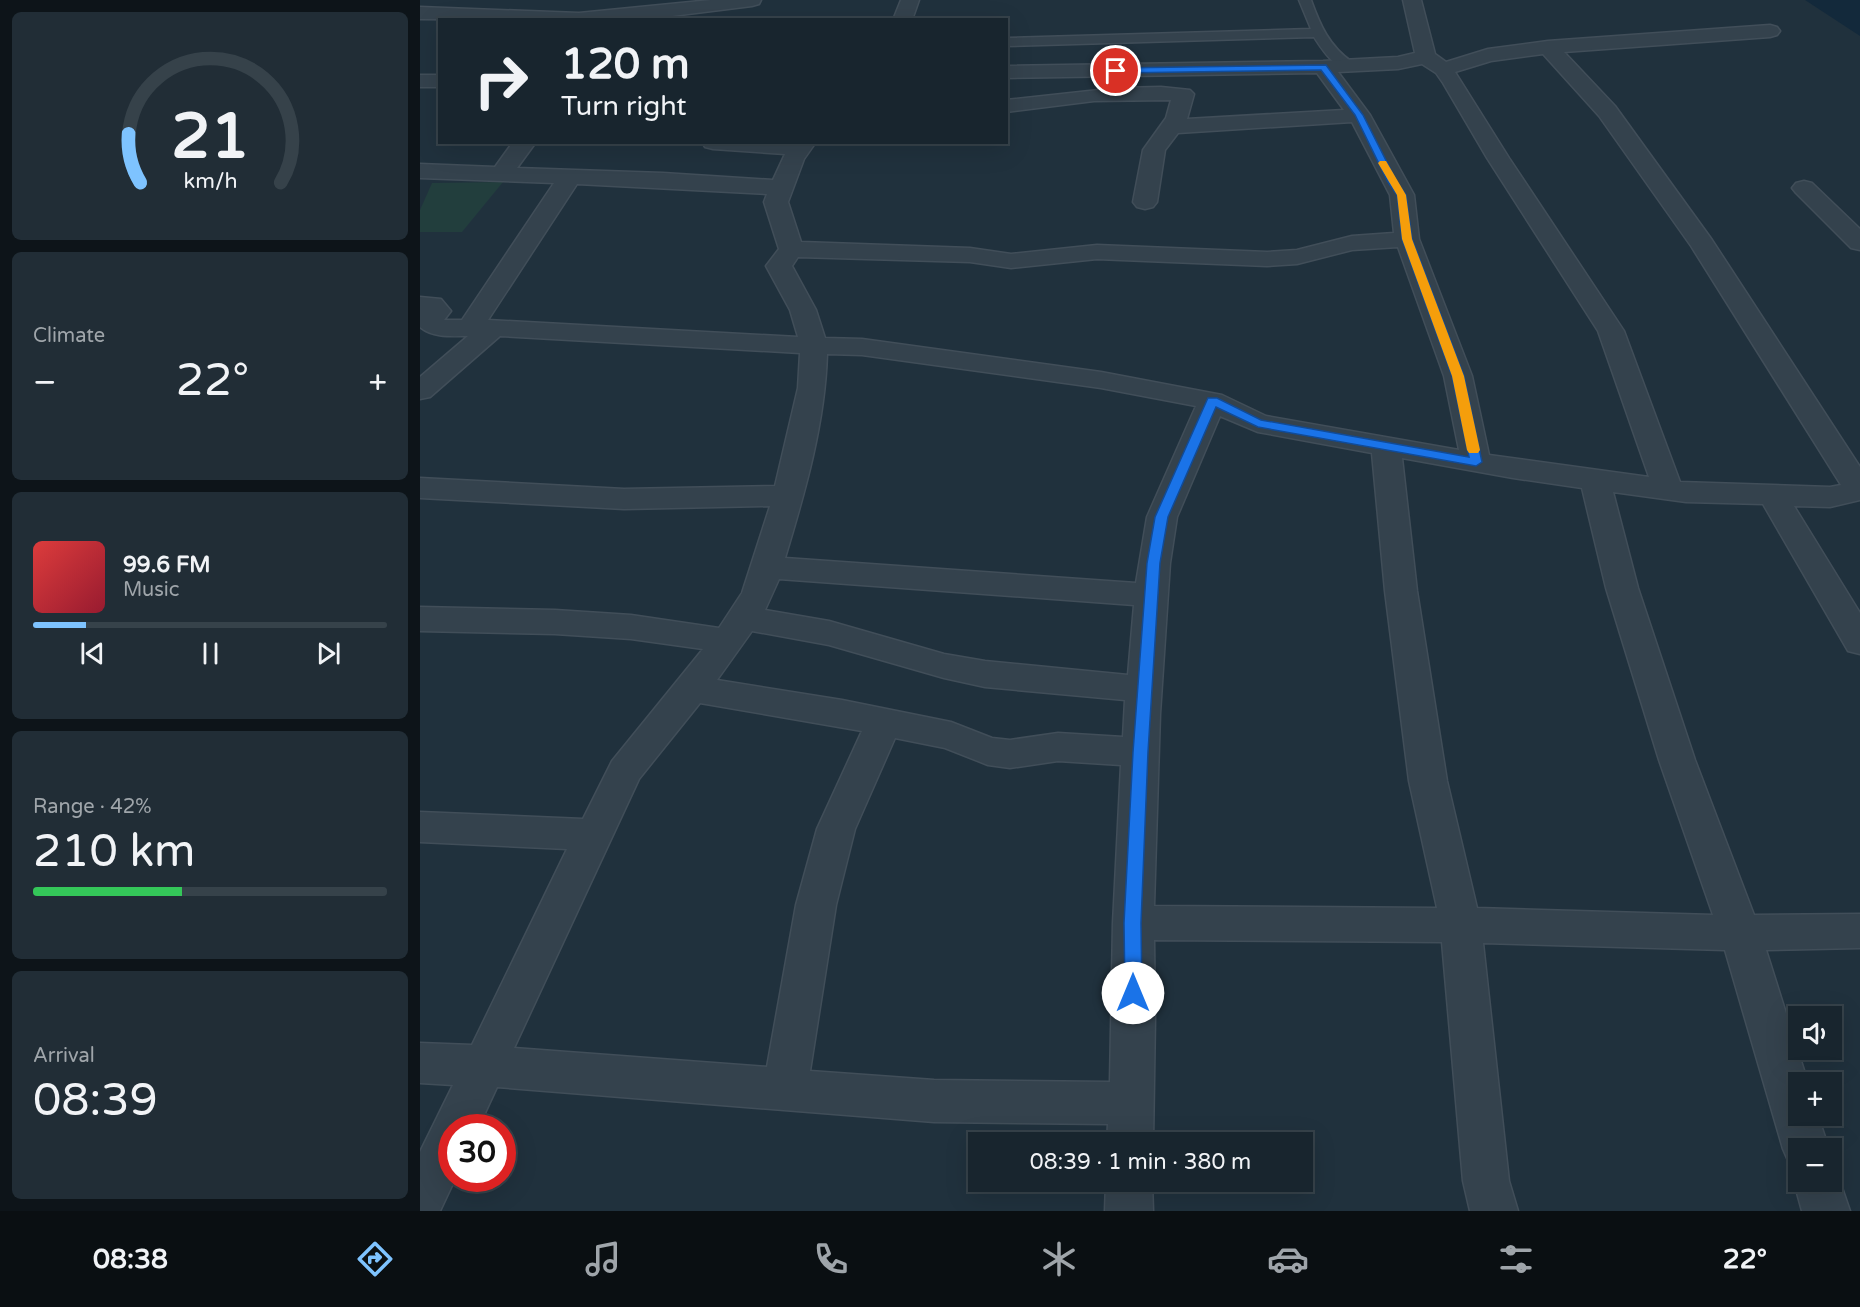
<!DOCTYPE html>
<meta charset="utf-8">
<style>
:root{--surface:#18252e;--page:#212d36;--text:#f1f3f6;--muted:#9fa5aa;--line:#36424a;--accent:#7ec3ff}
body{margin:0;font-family:"Varela Round",sans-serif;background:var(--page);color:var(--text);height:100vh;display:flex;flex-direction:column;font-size:22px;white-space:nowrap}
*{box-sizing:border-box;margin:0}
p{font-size:20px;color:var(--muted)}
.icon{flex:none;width:33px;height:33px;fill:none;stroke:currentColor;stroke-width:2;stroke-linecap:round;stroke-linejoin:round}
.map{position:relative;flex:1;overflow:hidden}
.side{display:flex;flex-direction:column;gap:12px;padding:12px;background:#0d1419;width:420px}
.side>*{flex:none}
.hud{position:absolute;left:18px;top:18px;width:570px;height:126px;border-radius:0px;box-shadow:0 6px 24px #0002,0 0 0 2px var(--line);background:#18252e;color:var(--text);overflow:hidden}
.buttons{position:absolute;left:1368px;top:1006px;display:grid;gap:12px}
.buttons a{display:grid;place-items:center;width:54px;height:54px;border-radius:0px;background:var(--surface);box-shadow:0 6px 24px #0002,0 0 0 2px var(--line);font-size:30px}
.speed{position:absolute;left:18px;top:1114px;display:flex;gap:12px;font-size:30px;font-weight:700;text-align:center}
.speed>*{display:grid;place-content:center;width:78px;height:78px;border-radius:50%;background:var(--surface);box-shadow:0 6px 24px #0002,0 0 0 2px var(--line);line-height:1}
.speed .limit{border:9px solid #d22;background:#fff;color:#111}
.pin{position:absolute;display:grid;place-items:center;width:51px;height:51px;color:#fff;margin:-26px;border:3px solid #fff;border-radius:50%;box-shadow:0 2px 6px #0007}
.me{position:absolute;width:66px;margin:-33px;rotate:0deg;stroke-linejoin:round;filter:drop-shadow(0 0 4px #0008)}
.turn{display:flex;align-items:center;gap:21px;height:126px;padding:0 24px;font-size:27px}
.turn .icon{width:78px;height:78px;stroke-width:2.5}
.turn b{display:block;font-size:42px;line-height:51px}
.big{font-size:45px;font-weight:600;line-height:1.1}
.side .widget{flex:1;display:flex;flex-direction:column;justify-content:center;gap:9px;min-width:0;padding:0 21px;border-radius:9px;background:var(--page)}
.side .dial{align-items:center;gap:0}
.dial svg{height:156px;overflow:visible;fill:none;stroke:var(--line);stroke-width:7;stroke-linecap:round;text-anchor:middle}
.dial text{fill:var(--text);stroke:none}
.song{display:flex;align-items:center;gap:18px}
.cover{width:72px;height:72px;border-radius:9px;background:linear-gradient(135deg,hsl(0 70% 55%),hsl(350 70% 35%))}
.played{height:6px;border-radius:3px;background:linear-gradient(90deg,var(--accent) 15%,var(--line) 15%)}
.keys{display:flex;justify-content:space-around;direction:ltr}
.heat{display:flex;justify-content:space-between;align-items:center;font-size:33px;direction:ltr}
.charge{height:9px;border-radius:4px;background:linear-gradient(90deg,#34c759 42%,var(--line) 0)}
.trip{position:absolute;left:548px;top:1132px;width:345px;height:60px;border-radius:0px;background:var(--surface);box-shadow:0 6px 24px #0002,0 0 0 2px var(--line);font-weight:600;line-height:60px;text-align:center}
.menu{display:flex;height:96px;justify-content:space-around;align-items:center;background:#0a0f12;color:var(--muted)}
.menu .icon{width:42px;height:42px}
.menu .current{color:var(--accent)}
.menu b{font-size:27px;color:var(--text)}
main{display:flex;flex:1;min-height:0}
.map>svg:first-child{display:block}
</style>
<main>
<section class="side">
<div class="widget dial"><svg viewBox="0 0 100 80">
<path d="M14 69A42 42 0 1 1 86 69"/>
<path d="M14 69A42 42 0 0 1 8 44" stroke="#7ec3ff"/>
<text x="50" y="56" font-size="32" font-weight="700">21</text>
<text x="50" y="72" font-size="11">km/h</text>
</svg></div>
<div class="widget"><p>Climate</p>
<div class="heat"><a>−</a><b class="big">22°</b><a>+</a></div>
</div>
<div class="widget">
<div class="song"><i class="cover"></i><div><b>99.6 FM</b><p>Music</p></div></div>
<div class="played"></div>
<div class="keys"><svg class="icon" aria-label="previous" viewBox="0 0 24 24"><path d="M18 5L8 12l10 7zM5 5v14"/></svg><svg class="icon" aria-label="pause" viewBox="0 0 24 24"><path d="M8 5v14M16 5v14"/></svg><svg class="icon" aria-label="next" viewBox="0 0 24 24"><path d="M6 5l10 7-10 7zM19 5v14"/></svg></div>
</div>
<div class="widget"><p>Range · 42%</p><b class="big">210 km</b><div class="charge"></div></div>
<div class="widget"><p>Arrival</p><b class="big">08:39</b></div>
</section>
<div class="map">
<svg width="1440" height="1211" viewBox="0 0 1440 1211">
<rect width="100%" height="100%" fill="#20313d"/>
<path fill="#223e3d" d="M83,182l-41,50h-42v-22l12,-27z"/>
<path fill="#13293b" d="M1385,0h55v36z"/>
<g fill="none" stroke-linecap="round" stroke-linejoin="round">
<defs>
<path id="service" d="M879,0h12c9,25 18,46 41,62l1,3 -1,3c-17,3 -30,-19 -38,-31l-308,9v-8l305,-9z"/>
<g id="minor">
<path d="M291,0h50l-2,4 -7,2 -112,14 -220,-1v-12l159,6z"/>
<path d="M481,0h18l-7,20h-19z"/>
<path d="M983,0h18l14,54 11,8 42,-13 60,-8 222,-16 7,2 3,4 -3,4 -7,2 -206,15 51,54 97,134 148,227v33l-30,7 -36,-1 66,107v41l-12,-3 -85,-147 -77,-2 -73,-10 25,96 57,172 59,155 106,-1v34l-94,2 42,133h-10v33h20l11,33h-31v19l-8,-3 -7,-16 -58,-199 -242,-7 26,238 9,30h-48l-7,-30 -21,-239 -288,-2 1,77 -2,126h-46l1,-19 -174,-2 -437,-35 -19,41h-26v51h3l-15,32h-20v-59l33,-67 -33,-2v-40l52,2 95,-196 -147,-7v-30l163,7 29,-58 91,-112 -72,-10 -76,-5 -135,-3v-24l135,3 76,5 88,13 23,-35 28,-87 -146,3 -204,-11v-20l204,11 151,-3 23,-98 2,-35 -300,-17 -70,61 -10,2v-22l48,-41c-16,0 -35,2 -48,-9v-30l21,2 10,12 -7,9h18l92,-137 -134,-5v-14l75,3 18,-25h23l-19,26 146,5 110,7 12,-26 -72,-5 -8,-2 -3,-5h114l-12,17 -16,43 13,40 169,6 41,6 86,-9 170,7 30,-2 55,-14 42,-3 -4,-38 -38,-73 -174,11 -13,17 -8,52 -4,5 -8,2 -8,-2 -4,-5 10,-52 23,-32 5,-18 -77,1 -88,11v-12l111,-12 44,-1 29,3 4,4 -7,25 157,-9 -27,-37 -311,5v-12l317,-5 75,-4 17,-4zM1123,54l56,62 92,130 150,239 -11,2 -150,-5 -56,-151 -115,-173 -54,-86 36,-11zM1002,64l14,9 7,10 44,75 111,173 51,146 -160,-22 -17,-79 -53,-137 -5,-44 -44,-80 -32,-43 60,-3zM157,184l190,10 -3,8 15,47 -13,17 24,44 8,27 -310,-17zM978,247l46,129 15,74 -193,-34 -44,-21 -121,-23 -239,-33 -37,-1 -9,-28 -24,-44 6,-9 172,5 41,6 86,-9 170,7 30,-2 55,-14zM407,354l35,1 239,33 95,18 -49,111 -11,66 -351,-25c20,-66 40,-135 42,-204zM800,416l38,16 114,21 13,138 24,190 28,127 -283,-2 6,-192 10,-151 7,-46zM982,458l111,20 69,10 24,100 53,172 54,155 -236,-7 -30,-127 -30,-190zM359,579l355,26 -6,70 -143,-14 -41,-7 -115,-33 -64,-11zM332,631l77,14 115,33 41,9 140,13 -2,37 -65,-4 -48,7 -18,-2 -41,-16 -109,-22 -125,-20zM280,703l162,28 -45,98 -21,76 -29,162 -253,-19 125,-269zM475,738l50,10 43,17 22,3 48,-7 63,4 -8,158 -3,159 -176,-2 -124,-9 26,-166 19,-76z"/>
<rect x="0" y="75" width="20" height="12"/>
<path d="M1384,181l8,2 48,46v21l-9,-2 -55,-55 -4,-5 4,-5z"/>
<path d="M1412,1165l8,17 10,29h-48l-8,-29 4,-11v11h34z"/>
<path d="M686,1182h46l1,29h-48z"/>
</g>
</defs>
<use href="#service" stroke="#414e59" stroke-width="3"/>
<use href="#minor" stroke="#414e59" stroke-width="3"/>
<use href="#service" fill="#34424d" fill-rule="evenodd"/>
<use href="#minor" fill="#34424d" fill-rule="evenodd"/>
</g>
<path fill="#1a73e8" stroke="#114b97" stroke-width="1.5" d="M906,65l37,50 34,67 9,13 6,44 52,137 18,86 -6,4 -218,-39 -42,-20 -48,110 -8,46 -12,189 -7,171 1,70 -2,5 -7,3 -6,-3 -2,-5 -1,-70 9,-171 14,-189 8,-46 52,-117 1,-2h9l44,22 208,37 -17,-81 -50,-137 -5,-44 -9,-13 -33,-67 -34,-45 -205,3 -5,-2 5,-3z"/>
<path fill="#f59e0b" d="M960,161h6l20,34 6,44 52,137 16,74 -2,3h-9l-2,-3 -15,-74 -50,-137 -5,-44 -19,-32z"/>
</svg>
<div class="buttons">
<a><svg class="icon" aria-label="sound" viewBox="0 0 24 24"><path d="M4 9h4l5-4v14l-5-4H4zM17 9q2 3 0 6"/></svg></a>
<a>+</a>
<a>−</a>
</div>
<div class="speed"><div class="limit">30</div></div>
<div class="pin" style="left:696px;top:71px;background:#d93025"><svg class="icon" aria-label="arrive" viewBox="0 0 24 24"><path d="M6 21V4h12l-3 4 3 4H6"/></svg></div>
<svg class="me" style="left:713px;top:993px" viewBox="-20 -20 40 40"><circle r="19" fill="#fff"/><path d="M0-13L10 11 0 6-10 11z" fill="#1a73e8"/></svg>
<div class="trip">08:39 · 1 min · 380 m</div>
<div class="hud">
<div class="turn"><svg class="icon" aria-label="right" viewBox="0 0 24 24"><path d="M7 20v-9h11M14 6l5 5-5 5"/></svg><div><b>120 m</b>Turn right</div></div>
</div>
</div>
</main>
<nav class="menu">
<b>08:38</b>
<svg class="icon current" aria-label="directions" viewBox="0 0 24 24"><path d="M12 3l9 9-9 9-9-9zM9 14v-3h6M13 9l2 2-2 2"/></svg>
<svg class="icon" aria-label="music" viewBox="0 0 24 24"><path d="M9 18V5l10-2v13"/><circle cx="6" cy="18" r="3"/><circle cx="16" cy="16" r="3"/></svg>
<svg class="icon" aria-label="phone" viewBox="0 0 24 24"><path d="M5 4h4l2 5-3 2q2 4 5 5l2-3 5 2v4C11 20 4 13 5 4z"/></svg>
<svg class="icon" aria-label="climate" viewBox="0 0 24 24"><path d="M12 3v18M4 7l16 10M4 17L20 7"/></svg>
<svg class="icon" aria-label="car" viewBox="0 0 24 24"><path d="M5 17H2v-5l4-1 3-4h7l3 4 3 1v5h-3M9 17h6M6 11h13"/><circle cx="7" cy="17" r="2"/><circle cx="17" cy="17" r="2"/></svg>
<svg class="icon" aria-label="filters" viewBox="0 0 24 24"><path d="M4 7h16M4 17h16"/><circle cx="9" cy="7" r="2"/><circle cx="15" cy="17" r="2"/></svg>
<b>22°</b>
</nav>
